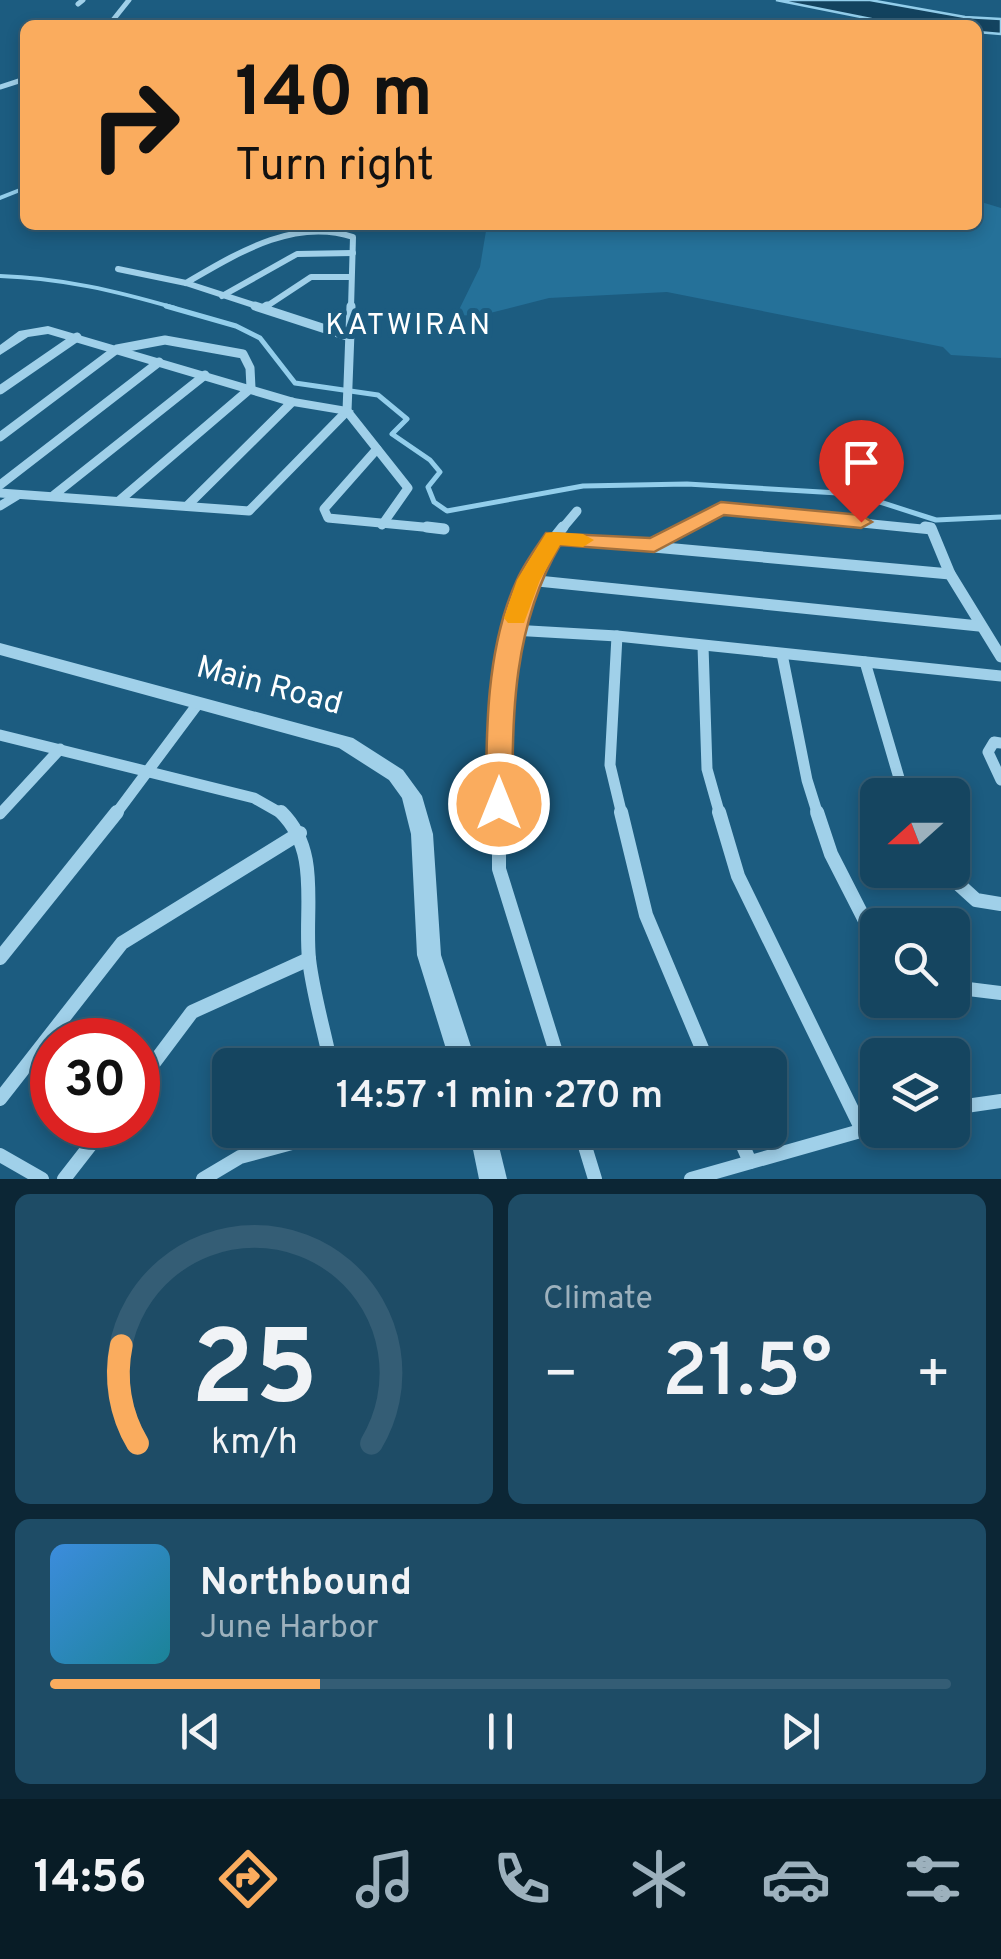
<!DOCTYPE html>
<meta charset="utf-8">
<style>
:root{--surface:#154560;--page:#1e4c66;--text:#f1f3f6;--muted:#9db1bd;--line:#345d75;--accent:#faac5e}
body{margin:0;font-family:Overpass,sans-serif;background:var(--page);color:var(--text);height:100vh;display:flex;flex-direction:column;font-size:38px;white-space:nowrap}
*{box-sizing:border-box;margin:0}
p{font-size:32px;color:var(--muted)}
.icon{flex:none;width:55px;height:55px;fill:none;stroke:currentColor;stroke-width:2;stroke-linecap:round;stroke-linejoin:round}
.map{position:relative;height:1179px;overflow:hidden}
.drawer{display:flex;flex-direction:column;gap:15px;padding:15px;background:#0c2635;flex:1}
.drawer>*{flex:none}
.hud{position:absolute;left:20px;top:20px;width:962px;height:210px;border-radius:15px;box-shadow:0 5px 15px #0003,0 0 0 2px var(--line);background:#faac5e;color:#111;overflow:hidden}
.needle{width:65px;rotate:249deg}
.fabs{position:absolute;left:860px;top:778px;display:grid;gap:20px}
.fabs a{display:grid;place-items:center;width:110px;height:110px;border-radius:15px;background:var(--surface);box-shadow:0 5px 15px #0003,0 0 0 2px var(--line);font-size:50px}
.speed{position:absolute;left:30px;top:1018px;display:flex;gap:20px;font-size:50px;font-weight:700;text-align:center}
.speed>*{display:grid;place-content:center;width:130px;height:130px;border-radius:50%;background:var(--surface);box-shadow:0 5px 15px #0003,0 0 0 2px var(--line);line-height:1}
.speed .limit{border:15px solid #d22;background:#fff;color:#111}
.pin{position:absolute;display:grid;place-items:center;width:85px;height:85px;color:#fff;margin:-102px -42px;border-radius:50% 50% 50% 0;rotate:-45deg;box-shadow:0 0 10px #0007}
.pin .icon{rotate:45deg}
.me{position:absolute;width:110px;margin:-55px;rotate:0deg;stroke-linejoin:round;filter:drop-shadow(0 0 8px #0008)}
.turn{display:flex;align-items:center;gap:35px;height:210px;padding:0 50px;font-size:45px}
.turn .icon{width:130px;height:130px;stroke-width:2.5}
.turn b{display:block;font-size:70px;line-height:85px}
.big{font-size:75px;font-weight:600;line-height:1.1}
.drawer .tile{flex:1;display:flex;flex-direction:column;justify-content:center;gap:15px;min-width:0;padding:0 35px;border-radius:15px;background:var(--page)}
.drawer .dial{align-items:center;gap:0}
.dial svg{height:260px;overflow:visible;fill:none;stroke:var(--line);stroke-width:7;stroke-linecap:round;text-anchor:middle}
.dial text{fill:var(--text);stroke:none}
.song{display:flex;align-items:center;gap:30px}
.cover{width:120px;height:120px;border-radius:15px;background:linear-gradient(135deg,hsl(210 70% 55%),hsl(190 70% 35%))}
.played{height:10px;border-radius:5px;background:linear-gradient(90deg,var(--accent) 30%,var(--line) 30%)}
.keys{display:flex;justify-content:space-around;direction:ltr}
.heat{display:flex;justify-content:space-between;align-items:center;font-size:55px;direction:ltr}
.drawer .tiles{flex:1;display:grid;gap:15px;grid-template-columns:1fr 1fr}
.tile:last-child{grid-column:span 2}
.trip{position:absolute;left:212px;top:1048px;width:575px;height:100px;border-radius:15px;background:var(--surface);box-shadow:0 5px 15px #0003,0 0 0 2px var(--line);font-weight:600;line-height:100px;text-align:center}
.menu{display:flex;height:160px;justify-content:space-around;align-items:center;background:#081c26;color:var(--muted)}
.menu .icon{width:70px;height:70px}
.menu .selected{color:var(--accent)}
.menu b{font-size:45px;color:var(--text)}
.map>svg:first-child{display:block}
</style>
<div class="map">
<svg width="1001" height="1179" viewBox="0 0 1001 1179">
<rect width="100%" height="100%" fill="#1c5c80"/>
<path fill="#257199" d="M978,201l23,7v150l-50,-3 -8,-8 -276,-55 -118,6 -63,16 -30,2 24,-49 7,-42h491z"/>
<path fill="#13435f" stroke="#93ceeb" stroke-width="2.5" d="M776,0h94l95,17 36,2v15l-23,-2v-7h-77z"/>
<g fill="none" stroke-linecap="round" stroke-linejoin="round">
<g stroke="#93ceeb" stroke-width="4">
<path d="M0,198l25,-10"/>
<path d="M0,276c62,2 116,15 175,32"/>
</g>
<path stroke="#93ceeb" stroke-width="5" d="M166,306l70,20 24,12 35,45 83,12 29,24 -15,15 38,26 10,12 -12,15 6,15 13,9 136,-25 104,-2 168,10 81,26 65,-3"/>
<g stroke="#a0d0e9" stroke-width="5">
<path d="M78,4l5,-4"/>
<path d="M109,25l20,-25"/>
<path d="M0,87l25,-8"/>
</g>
<g stroke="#a0d0e9" stroke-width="6">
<path d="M118,269l68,14 77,25"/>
<path d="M186,283c50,-29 108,-66 167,-46l-2,71"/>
<path d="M222,296l75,-42 56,-1"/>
<path d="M264,308l47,-31h39"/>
</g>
<g stroke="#a0d0e9" stroke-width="9">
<path d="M255,306l92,30"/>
<path d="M351,306l-4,105 61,77 -26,37"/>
<path d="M264,308l3,-2"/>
<path d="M0,390l77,-53"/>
<path d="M0,437l117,-88 48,-9 78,14 7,14 1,20 -131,112"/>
<path d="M377,449l-53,60 4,9 116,11"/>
<path d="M0,485l159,-123"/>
<path d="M0,493l249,18 98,-100"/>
<path d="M54,495l151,-120"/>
<path d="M0,506l18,-11"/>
<path d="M187,506l105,-104"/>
<path d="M561,530l16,-19"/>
<path d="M682,530l39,-21 211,21"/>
</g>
<g stroke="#a0d0e9" stroke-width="11">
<path d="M427,527l17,2"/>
<path d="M925,527l6,1 19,46 51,83"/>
<path d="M554,538l396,36"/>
<path d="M654,545l33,-18"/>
<path d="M528,580l451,46"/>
<path d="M512,630l105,6 384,40"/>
<path d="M617,636l-7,129 12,50"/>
<path d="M703,646l4,123 13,46"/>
<path d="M782,654l25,126 11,35"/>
<path d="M865,662l39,133"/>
<path d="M0,735l254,63 30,17"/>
<path d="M1001,743l-7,-1 -6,10 13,28"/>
<path d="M0,814l60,-65"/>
<path d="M115,815l82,-110"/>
<path d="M499,815c0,-97 -2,-210 64,-288"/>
</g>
<g stroke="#a0d0e9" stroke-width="14">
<path d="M281,812c40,39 23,96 28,147 4,35 15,71 22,106"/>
<path d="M499,812v57l61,196"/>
<path d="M621,812l25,103 63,150"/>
<path d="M719,812l19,64 124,254"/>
<path d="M817,812l14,42 47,92"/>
<path d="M943,870l33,30 25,4"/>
<path d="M0,958l117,-146"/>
<path d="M952,987l49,6"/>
<path d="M138,1084l54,-72 117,-53"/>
<path d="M0,1099l122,-156 178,-110"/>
<path d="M952,1108l49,-7"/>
<path d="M580,1130l15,49"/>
<path d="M736,1130l14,32"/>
<path d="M0,1155l42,24"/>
<path d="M64,1179l42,-54"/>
<path d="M203,1179l37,-22 74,-20 5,-7"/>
<path d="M691,1179l187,-53"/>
</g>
<g fill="#a0d0e9" fill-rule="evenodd">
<path d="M48,326l246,72 53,9 7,4 -7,4 -60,-10 -239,-71 -20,3 -28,18v-10l19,-14z"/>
<path d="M0,643l353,95 50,32 19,26 11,38 8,121 36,110h-26l-34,-110 -6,-121 -9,-36 -13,-18 -50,-32 -339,-93z"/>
<path d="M469,1130h26l12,49h-28z"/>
</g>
</g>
<path fill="#faac5e" stroke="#a2703d" stroke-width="2.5" d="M721,502l140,13 11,7 -11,6 -137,-13 -70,37 -94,-7c-46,78 -49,171 -47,259l-4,7h-19l-4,-7c0,-72 0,-157 31,-224 7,-16 19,-32 29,-47l104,5z"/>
<path fill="#f59e0b" d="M554,532l29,2 11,6 -11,7 -23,-2 -20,35 -16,43h-16l-4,-5 13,-38 29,-47z"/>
<g text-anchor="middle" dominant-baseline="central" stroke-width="10" stroke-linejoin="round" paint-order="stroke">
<g font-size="30" letter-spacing="2.5" fill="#fff" stroke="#1c5c80">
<text x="409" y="326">KATWIRAN</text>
</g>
<g font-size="32" fill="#fff" stroke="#1c5c80">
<text transform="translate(269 687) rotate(15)">Main Road</text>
</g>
</g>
</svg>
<div class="fabs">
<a><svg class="needle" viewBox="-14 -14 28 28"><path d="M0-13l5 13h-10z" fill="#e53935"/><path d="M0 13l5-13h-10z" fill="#9db1bd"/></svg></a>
<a><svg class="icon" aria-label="search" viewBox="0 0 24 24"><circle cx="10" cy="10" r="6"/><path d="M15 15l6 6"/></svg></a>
<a><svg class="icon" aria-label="layers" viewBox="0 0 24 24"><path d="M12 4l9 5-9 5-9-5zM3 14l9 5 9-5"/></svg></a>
</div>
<div class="speed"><div class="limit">30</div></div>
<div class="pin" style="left:861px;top:522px;background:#d93025"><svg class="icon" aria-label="arrive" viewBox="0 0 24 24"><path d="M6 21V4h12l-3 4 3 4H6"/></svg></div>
<svg class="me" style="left:499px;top:804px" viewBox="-20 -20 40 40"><circle r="17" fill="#faac5e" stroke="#fff" stroke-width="3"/><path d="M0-11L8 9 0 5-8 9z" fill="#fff"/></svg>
<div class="trip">14:57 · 1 min · 270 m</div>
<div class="hud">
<div class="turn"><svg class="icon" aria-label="right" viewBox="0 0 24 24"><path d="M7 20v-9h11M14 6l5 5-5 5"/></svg><div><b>140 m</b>Turn right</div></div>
</div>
</div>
<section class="drawer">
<div class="tiles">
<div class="tile dial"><svg viewBox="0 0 100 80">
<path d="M14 69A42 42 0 1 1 86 69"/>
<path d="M14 69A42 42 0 0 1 9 39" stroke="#faac5e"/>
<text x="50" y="56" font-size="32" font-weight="700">25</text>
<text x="50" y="72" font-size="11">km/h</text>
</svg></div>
<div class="tile"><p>Climate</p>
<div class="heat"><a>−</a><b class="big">21.5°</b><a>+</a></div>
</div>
<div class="tile">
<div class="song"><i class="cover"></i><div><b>Northbound</b><p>June Harbor</p></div></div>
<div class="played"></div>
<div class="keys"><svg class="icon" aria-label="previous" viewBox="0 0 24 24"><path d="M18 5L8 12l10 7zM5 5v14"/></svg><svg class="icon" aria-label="pause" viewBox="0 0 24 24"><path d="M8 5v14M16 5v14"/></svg><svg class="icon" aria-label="next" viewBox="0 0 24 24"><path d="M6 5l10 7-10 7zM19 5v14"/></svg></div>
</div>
</div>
</section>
<nav class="menu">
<b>14:56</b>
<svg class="icon selected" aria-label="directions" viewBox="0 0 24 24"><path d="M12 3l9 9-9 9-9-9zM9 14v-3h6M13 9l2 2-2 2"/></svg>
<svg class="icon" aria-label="music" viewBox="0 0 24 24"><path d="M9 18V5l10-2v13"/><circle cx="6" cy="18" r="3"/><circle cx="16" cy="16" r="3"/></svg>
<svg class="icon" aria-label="phone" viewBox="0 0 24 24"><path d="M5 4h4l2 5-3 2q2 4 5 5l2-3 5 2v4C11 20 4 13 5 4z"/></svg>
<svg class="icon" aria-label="climate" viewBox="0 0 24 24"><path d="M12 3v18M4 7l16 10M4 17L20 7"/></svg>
<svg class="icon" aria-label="car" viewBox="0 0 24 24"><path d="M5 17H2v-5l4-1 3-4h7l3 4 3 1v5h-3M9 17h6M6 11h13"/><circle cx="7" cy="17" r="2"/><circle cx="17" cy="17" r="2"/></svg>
<svg class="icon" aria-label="filters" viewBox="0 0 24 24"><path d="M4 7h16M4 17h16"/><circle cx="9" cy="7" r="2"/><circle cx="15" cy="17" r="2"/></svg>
</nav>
